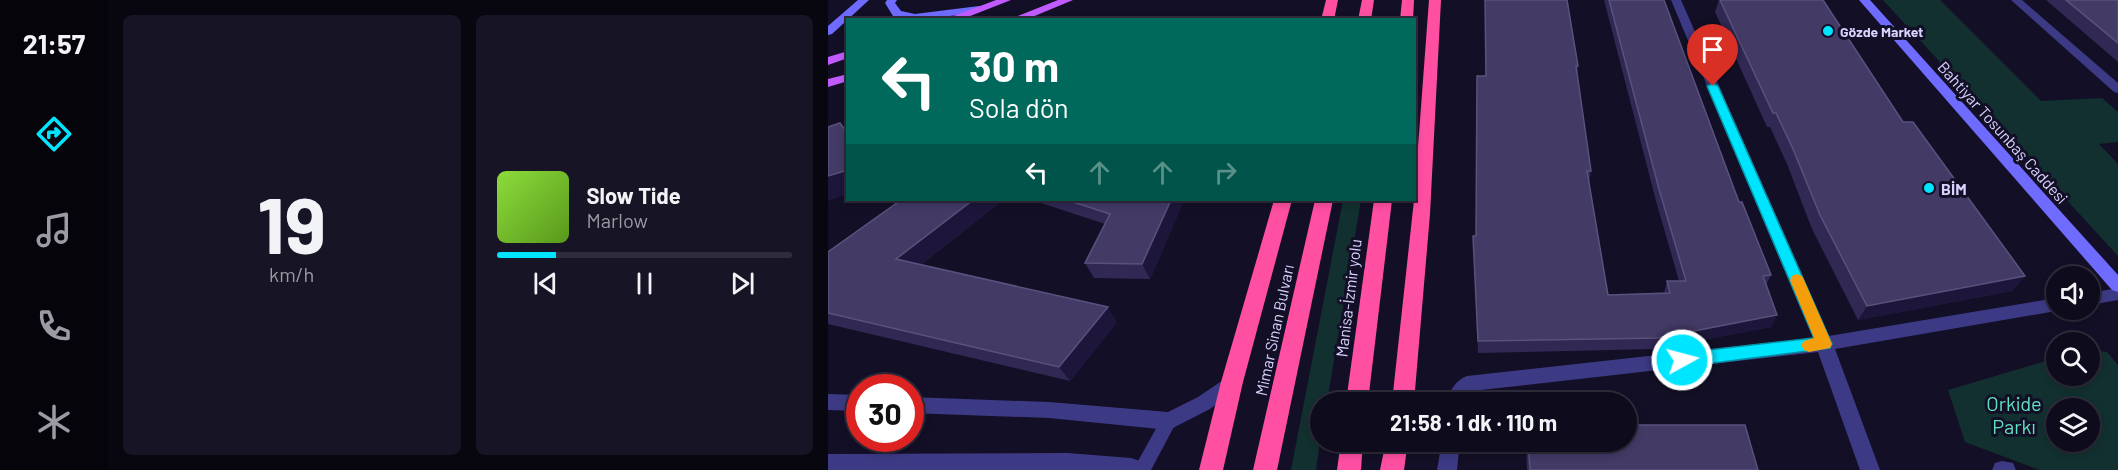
<!DOCTYPE html>
<html lang="tr">
<meta charset="utf-8">
<style>
:root{--surface:#0e0b1c;--page:#171425;--text:#f1f3f6;--muted:#9b9ba3;--line:#2e2b3b;--accent:#00e5ff}
body{margin:0;font-family:Barlow,sans-serif;background:var(--page);color:var(--text);height:100vh;display:flex;flex-direction:column;font-size:22px;white-space:nowrap}
*{box-sizing:border-box;margin:0}
p{font-size:20px;color:var(--muted)}
.icon{flex:none;width:33px;height:33px;fill:none;stroke:currentColor;stroke-width:2;stroke-linecap:round;stroke-linejoin:round}
.map{position:relative;flex:1;overflow:hidden}
.side{display:flex;flex-direction:column;gap:15px;padding:15px;background:#08060f;width:720px}
.side>*{flex:none}
.top-card{position:absolute;left:18px;top:18px;width:570px;height:183px;border-radius:0px;box-shadow:0 3px 9px #0003,0 0 0 2px var(--line);background:#00695c;color:#fff;overflow:hidden}
.buttons{position:absolute;left:1218px;top:266px;display:grid;gap:12px}
.buttons a{display:grid;place-items:center;width:54px;height:54px;border-radius:50%;background:var(--surface);box-shadow:0 3px 9px #0003,0 0 0 2px var(--line);font-size:30px}
.speed{position:absolute;left:18px;top:374px;display:flex;gap:12px;font-size:30px;font-weight:700;text-align:center}
.speed>*{display:grid;place-content:center;width:78px;height:78px;border-radius:50%;background:var(--surface);box-shadow:0 3px 9px #0003,0 0 0 2px var(--line);line-height:1}
.speed .limit{border:9px solid #d22;background:#fff;color:#111}
.pin{position:absolute;display:grid;place-items:center;width:51px;height:51px;color:#fff;margin:-62px -26px;border-radius:50% 50% 50% 0;rotate:-45deg;box-shadow:0 0 6px #0007}
.pin .icon{rotate:45deg}
.me{position:absolute;width:66px;margin:-33px;rotate:83deg;stroke-linejoin:round;filter:drop-shadow(0 0 4px #0008)}
.turn{display:flex;align-items:center;gap:21px;height:126px;padding:0 24px;font-size:27px}
.turn .icon{width:78px;height:78px;stroke-width:2.5}
.turn b{display:block;font-size:42px;line-height:51px}
.lanes{display:flex;align-items:center;height:57px;padding:0 24px;background:#0003;justify-content:center;gap:30px;direction:ltr}
.lanes .off{opacity:.35}
.side .card{flex:1;display:flex;flex-direction:column;justify-content:center;gap:9px;min-width:0;padding:0 21px;border-radius:9px;background:var(--page)}
.side .dial{align-items:center;gap:0}
.dial b{font-size:78px;line-height:1}
.song{display:flex;align-items:center;gap:18px}
.cover{width:72px;height:72px;border-radius:9px;background:linear-gradient(135deg,hsl(90 70% 55%),hsl(90 70% 35%))}
.played{height:6px;border-radius:3px;background:linear-gradient(90deg,var(--accent) 20%,var(--line) 20%)}
.keys{display:flex;justify-content:space-around;direction:ltr}
.side .tiles{flex:1;display:grid;gap:15px;grid-template-columns:repeat(2,1fr)}
.trip{position:absolute;left:482px;top:392px;width:327px;height:60px;border-radius:30px;background:var(--surface);box-shadow:0 3px 9px #0003,0 0 0 2px var(--line);font-weight:700;line-height:60px;text-align:center}
main{display:flex;flex:1;min-height:0}
.menu{display:flex;flex-direction:column;width:108px;justify-content:space-around;align-items:center;background:#06040b;color:var(--muted)}
.menu .icon{width:42px;height:42px}
.menu .selected{color:var(--accent)}
.menu b{font-size:27px;color:var(--text)}
.map>svg:first-child{display:block}
</style>
<main>
<nav class="menu">
<b>21:57</b>
<svg class="icon selected" aria-label="directions" viewBox="0 0 24 24"><path d="M12 3l9 9-9 9-9-9zM9 14v-3h6M13 9l2 2-2 2"/></svg>
<svg class="icon" aria-label="music" viewBox="0 0 24 24"><path d="M9 18V5l10-2v13"/><circle cx="6" cy="18" r="3"/><circle cx="16" cy="16" r="3"/></svg>
<svg class="icon" aria-label="phone" viewBox="0 0 24 24"><path d="M5 4h4l2 5-3 2q2 4 5 5l2-3 5 2v4C11 20 4 13 5 4z"/></svg>
<svg class="icon" aria-label="climate" viewBox="0 0 24 24"><path d="M12 3v18M4 7l16 10M4 17L20 7"/></svg>
</nav>
<section class="side">
<div class="tiles">
<div class="card dial"><b>19</b><p>km/h</p></div>
<div class="card">
<div class="song"><i class="cover"></i><div><b>Slow Tide</b><p>Marlow</p></div></div>
<div class="played"></div>
<div class="keys"><svg class="icon" aria-label="previous" viewBox="0 0 24 24"><path d="M18 5L8 12l10 7zM5 5v14"/></svg><svg class="icon" aria-label="pause" viewBox="0 0 24 24"><path d="M8 5v14M16 5v14"/></svg><svg class="icon" aria-label="next" viewBox="0 0 24 24"><path d="M6 5l10 7-10 7zM19 5v14"/></svg></div>
</div>
</div>
</section>
<div class="map">
<svg width="1290" height="470" viewBox="0 0 1290 470">
<rect width="100%" height="100%" fill="#130f26"/>
<g fill="#12302f" fill-rule="evenodd">
<path d="M1055,0h57l101,101 61,-3 16,14v30l-19,2 19,20v92z"/>
<path d="M515,200h18l-34,202h-7v39l-4,29h-25z"/>
<path d="M1262,350l17,2 11,13v105h-79l-74,-28 -17,-52 108,-32v17h34zM1228,408h34v33h-34z"/>
</g>
<g fill="none" stroke-linecap="round" stroke-linejoin="round">
<path fill="#3d3a85" fill-rule="evenodd" d="M341,413l6,3 2,5 -26,49h-18l30,-54z"/>
<g fill="#3d3a85" fill-rule="evenodd">
<path d="M843,0h10l148,336 227,-38v11h5l-5,2 -221,38 45,121h-20l-42,-118 -346,39 -7,11h-18c2,-11 9,-22 20,-26l346,-38z"/>
<path d="M1183,0h11l96,83v10l-4,-1z"/>
<path d="M1290,288v12l-28,5v-12z"/>
<path d="M404,374l6,2 3,6 -3,6 -28,21 -41,21 -120,-12 -139,-5v-16l139,5 119,10 30,-15z"/>
<path d="M0,394l32,1v16l-32,-1z"/>
<path d="M614,441h18l-3,29h-20z"/>
<path d="M240,453l63,5 15,5 3,7h-321v-16z"/>
<path d="M1174,461l11,2 3,7h-24l3,-7z"/>
</g>
<g fill="#6f6bff" fill-rule="evenodd">
<path d="M30,0h11l-37,34 -4,1v-9z"/>
<path d="M59,0h10l-2,3 6,8 14,3 64,-8 5,3 -5,3 -58,8 -28,-4 -8,-13z"/>
<path d="M1031,0h11l248,275v17l-6,-2z"/>
</g>
<g fill="#c25bff" fill-rule="evenodd">
<path d="M168,0h15l-51,20h-17z"/>
<path d="M230,0h15l-48,20h-17z"/>
<path d="M20,51v7l-20,7v-8z"/>
<path d="M20,74v7l-20,6v-8z"/>
</g>
<g fill="#ff4fa3" fill-rule="evenodd">
<path d="M498,0h12l-4,20h-13z"/>
<path d="M534,0h12l-3,20h-13z"/>
<path d="M574,0h12l-1,20h-13z"/>
<path d="M601,0h12l-11,214 -16,188h-22l22,-202z"/>
<path d="M446,200h18l-49,182 -20,88h-24l22,-88z"/>
<path d="M487,200h18l-56,270h-24z"/>
<path d="M546,200h18l-24,202h-22z"/>
<path d="M513,441h22l-2,29h-24z"/>
<path d="M558,441h22l-4,29h-24z"/>
</g>
</g>
<g fill="#312854">
<path d="M776,0h60l75,202 32,73 -5,10 11,30 -6,12 -116,22 -177,4 -5,-117h3l9,-160 93,-10 -1,7 14,98 -2,12 19,112 56,-2 3,-12h12l-23,-80z"/>
<path d="M891,0h104l80,122 122,154 -13,15 -154,29 -46,-91 -25,-65 -17,-37h-3l-52,-115z"/>
<path d="M1218,0h72v62z"/>
<path d="M73,200h102l-82,65 196,57 -47,59 -242,-57v-72z"/>
<path d="M204,200h152l-34,79 -56,-1 -9,-15 20,-39z"/>
<path d="M698,441h100l132,29h-231z"/>
</g>
<g fill="#1d163a">
<path d="M20,170v24l-20,7v-25z"/>
<path d="M145,200h30l-93,74 -14,-15z"/>
<path d="M343,200h13l-34,79 -8,-15z"/>
<path d="M1197,276l-13,15 -154,29 9,-14z"/>
<path d="M280,307l9,15 -47,59 -11,-14z"/>
<path d="M949,315l-6,12 -116,22 3,-11z"/>
</g>
<g fill="#433a66" stroke="#5a527e" stroke-width="1.5">
<path d="M657,0h82l11,66h-2l15,105h-4l21,124 62,-2 -3,-12h19l-27,-92 -50,-189h55l75,202h3l29,73 -8,1 14,39 -119,23 -180,3 -5,-105h3l1,-160h9z"/>
<path d="M892,0h103l80,122h10l112,154 -158,30 -47,-91 -27,-66 -17,-36h-3z"/>
<path d="M1238,0h52v43z"/>
<path d="M12,123l8,11v36l-20,6v-49z"/>
<path d="M73,200h72l-77,59 212,48 -49,60 -231,-54v-61z"/>
<path d="M239,200h104l-29,64 -57,-1 25,-49z"/>
<path d="M798,425h119l13,45h-228l-2,-29h98z"/>
</g>
<path fill="#00e5ff" stroke="#0095a6" stroke-width="1.5" d="M885,83l5,3 114,258 -2,4 -148,19 -6,-2 -2,-5 2,-5 6,-2 132,-15 -107,-252z"/>
<path fill="#f59e0b" d="M969,274l5,2 2,4 28,64 -2,4 -21,4 -5,-2 -3,-5 3,-4 10,-3 -24,-58 2,-4z"/>
<g fill="#00e5ff" stroke="#130f26" stroke-width="2">
<circle cx="1000" cy="31" r="6"/>
<circle cx="1101" cy="188" r="6"/>
</g>
<g text-anchor="middle" dominant-baseline="central" stroke-width="6" stroke-linejoin="round" paint-order="stroke">
<g font-size="14" font-weight="bold" fill="#d9d4ff" stroke="#130f26" text-anchor="start">
<text x="1012" y="31">Gözde Market</text>
</g>
<g font-size="16" fill="#d9d4ff" stroke="#130f26">
<text transform="translate(1175 132) rotate(48)">Bahtiyar Tosunbaş Caddesi</text>
<text transform="translate(520 298) rotate(-83)">Manisa-İzmir yolu</text>
<text transform="translate(446 330) rotate(-78)">Mimar Sinan Bulvarı</text>
</g>
<g font-size="16" font-weight="bold" fill="#d9d4ff" stroke="#130f26" text-anchor="start">
<text x="1113" y="188">BİM</text>
</g>
<g font-size="20" fill="#5fe0c0" stroke="#130f26">
<text x="1186" y="403">Orkide<tspan x="1186" dy="23">Parkı</tspan></text>
</g>
</g>
</svg>
<div class="buttons">
<a><svg class="icon" aria-label="sound" viewBox="0 0 24 24"><path d="M4 9h4l5-4v14l-5-4H4zM17 9q2 3 0 6"/></svg></a>
<a><svg class="icon" aria-label="search" viewBox="0 0 24 24"><circle cx="10" cy="10" r="6"/><path d="M15 15l6 6"/></svg></a>
<a><svg class="icon" aria-label="layers" viewBox="0 0 24 24"><path d="M12 4l9 5-9 5-9-5zM3 14l9 5 9-5"/></svg></a>
</div>
<div class="speed"><div class="limit">30</div></div>
<div class="pin" style="left:885px;top:86px;background:#d93025"><svg class="icon" aria-label="arrive" viewBox="0 0 24 24"><path d="M6 21V4h12l-3 4 3 4H6"/></svg></div>
<svg class="me" style="left:854px;top:360px" viewBox="-20 -20 40 40"><circle r="17" fill="#00e5ff" stroke="#fff" stroke-width="3"/><path d="M0-11L8 9 0 5-8 9z" fill="#fff"/></svg>
<div class="trip">21:58 · 1 dk · 110 m</div>
<div class="top-card">
<div class="turn"><svg class="icon" aria-label="left" viewBox="0 0 24 24"><path d="M17 20v-9H6M10 6l-5 5 5 5"/></svg><div><b>30 m</b>Sola dön</div></div>
<div class="lanes"><svg class="icon" aria-label="left" viewBox="0 0 24 24"><path d="M17 20v-9H6M10 6l-5 5 5 5"/></svg><svg class="icon off" aria-label="ahead" viewBox="0 0 24 24"><path d="M12 20V5M6 11l6-6 6 6"/></svg><svg class="icon off" aria-label="ahead" viewBox="0 0 24 24"><path d="M12 20V5M6 11l6-6 6 6"/></svg><svg class="icon off" aria-label="right" viewBox="0 0 24 24"><path d="M7 20v-9h11M14 6l5 5-5 5"/></svg></div>
</div>
</div>
</main>
